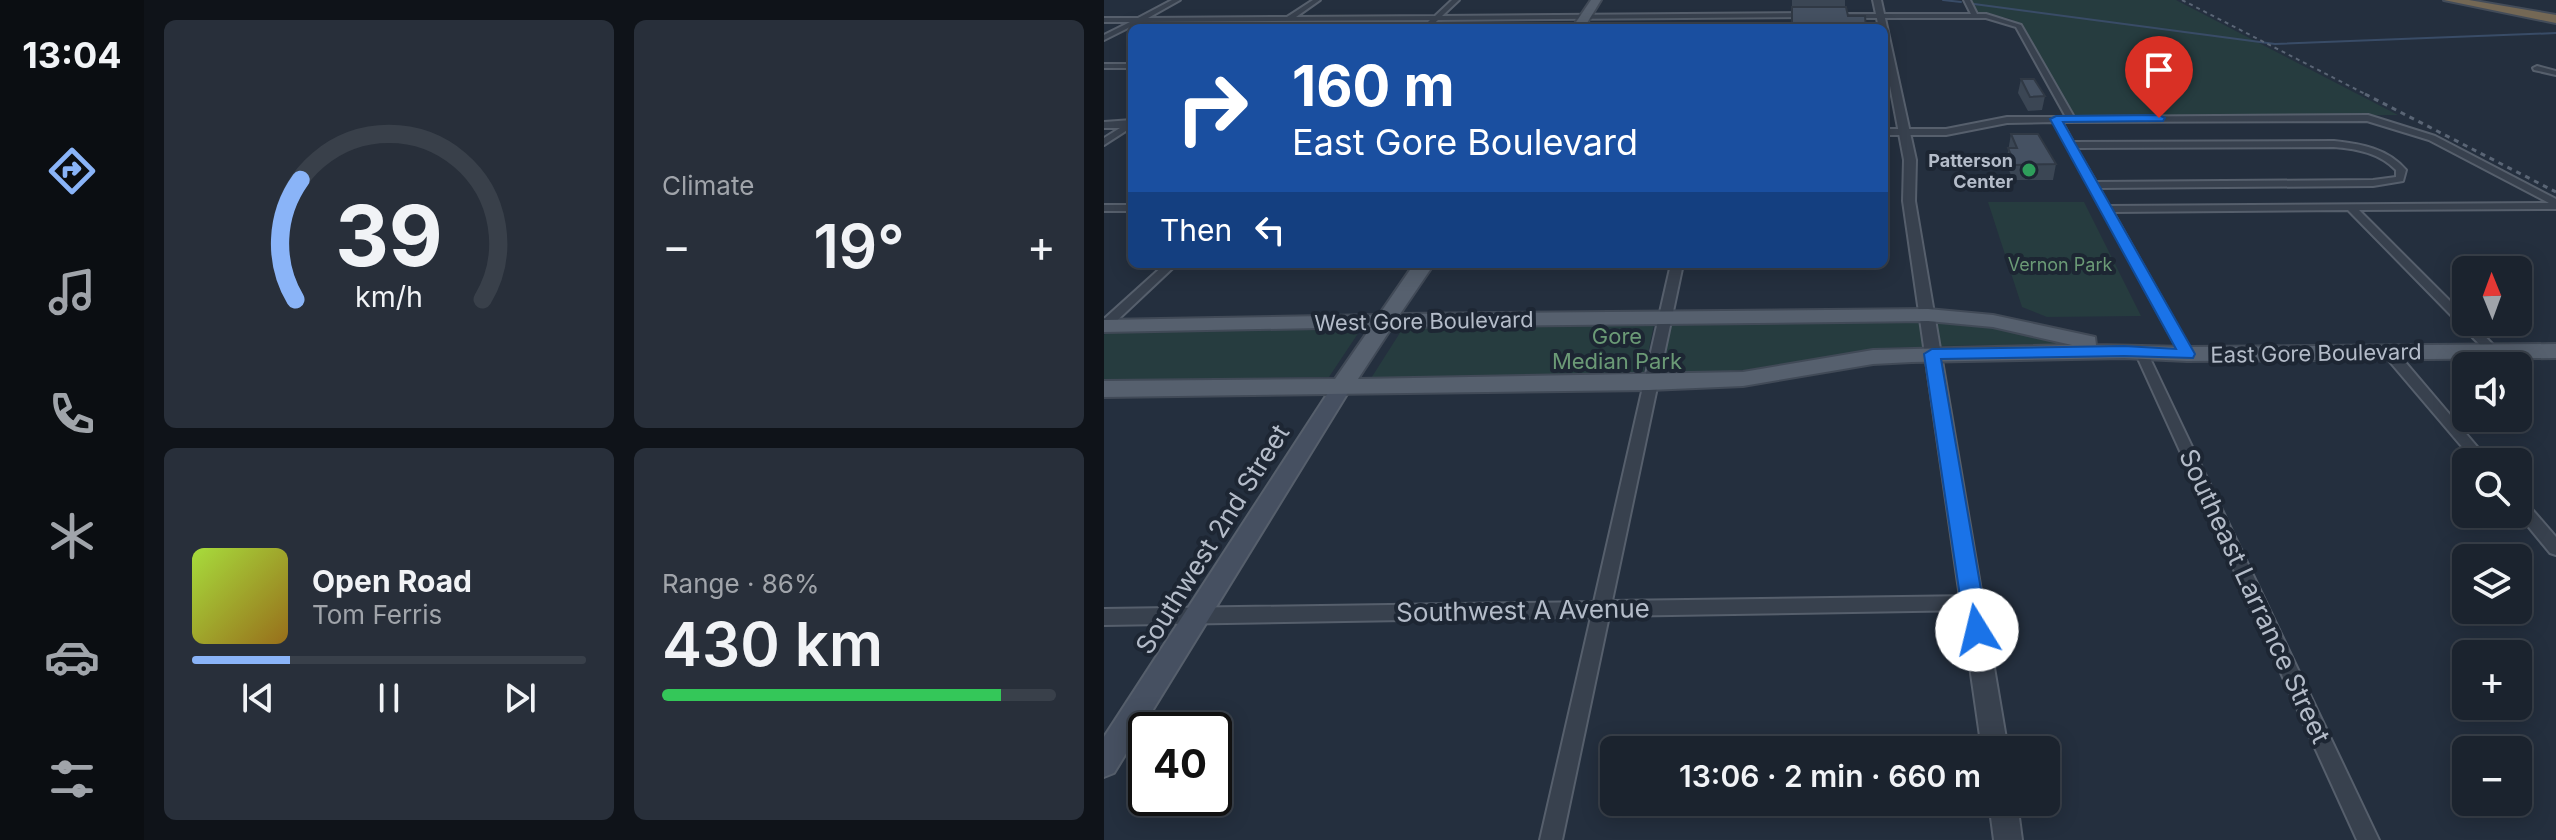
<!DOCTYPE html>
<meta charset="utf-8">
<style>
:root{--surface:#1b232e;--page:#282f3a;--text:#f1f3f6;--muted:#a0a4aa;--line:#39404a;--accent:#8ab4f8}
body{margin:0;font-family:Inter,sans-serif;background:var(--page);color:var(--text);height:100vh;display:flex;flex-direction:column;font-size:30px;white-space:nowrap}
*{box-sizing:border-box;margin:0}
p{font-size:26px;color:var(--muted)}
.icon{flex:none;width:44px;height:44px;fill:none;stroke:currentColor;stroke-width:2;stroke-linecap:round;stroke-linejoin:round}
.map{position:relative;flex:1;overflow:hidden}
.sheet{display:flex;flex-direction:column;gap:20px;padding:20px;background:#0f1319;width:960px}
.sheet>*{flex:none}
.guide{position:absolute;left:24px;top:24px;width:760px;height:244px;border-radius:12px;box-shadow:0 4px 20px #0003,0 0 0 2px var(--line);background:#1a4fa0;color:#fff;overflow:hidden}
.needle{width:52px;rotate:359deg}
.tools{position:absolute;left:1348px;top:256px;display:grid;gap:16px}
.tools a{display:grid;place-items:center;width:80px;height:80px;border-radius:12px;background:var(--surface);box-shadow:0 4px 20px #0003,0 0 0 2px var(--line);font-size:40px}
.speed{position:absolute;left:24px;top:712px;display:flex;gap:16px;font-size:40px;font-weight:700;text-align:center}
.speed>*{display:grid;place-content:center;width:104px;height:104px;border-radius:50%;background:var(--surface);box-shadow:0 4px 20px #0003,0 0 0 2px var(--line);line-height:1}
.speed .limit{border:4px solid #111;border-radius:12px;background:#fff;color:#111}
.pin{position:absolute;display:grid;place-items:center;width:68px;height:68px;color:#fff;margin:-82px -34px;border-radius:50% 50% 50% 0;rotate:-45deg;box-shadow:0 0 8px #0007}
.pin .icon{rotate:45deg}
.me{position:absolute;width:88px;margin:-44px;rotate:351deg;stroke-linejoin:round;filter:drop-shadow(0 0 6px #0008)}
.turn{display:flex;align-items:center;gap:28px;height:168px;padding:0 32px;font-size:36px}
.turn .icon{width:104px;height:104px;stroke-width:2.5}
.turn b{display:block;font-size:56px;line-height:68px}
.then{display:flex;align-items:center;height:76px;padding:0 32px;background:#0003;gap:16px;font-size:30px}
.big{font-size:60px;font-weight:600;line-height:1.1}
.sheet .tile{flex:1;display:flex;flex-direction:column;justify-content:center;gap:12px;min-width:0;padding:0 28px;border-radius:12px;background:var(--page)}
.sheet .dial{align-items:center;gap:0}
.dial svg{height:208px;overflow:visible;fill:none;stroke:var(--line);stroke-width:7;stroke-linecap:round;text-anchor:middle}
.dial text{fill:var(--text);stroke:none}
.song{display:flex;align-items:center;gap:24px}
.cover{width:96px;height:96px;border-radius:12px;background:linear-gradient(135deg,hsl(80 70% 55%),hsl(40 70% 35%))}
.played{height:8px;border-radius:4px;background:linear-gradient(90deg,var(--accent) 25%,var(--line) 25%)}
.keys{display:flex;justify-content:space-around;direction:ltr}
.heat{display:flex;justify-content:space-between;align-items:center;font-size:44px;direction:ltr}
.charge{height:12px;border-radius:6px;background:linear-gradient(90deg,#34c759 86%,var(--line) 0)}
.sheet .tiles{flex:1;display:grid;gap:20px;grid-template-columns:repeat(2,1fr)}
.trip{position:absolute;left:496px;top:736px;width:460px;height:80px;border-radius:12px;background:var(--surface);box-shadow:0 4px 20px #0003,0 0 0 2px var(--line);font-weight:600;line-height:80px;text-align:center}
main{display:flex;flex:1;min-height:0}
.menu{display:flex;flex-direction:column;width:144px;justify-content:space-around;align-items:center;background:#0b0e12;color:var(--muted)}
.menu .icon{width:56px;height:56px}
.menu .selected{color:var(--accent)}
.menu b{font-size:36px;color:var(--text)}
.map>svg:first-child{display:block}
</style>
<main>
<nav class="menu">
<b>13:04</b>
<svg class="icon selected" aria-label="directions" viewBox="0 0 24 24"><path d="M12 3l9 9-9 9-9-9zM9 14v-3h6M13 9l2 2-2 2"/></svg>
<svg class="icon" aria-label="music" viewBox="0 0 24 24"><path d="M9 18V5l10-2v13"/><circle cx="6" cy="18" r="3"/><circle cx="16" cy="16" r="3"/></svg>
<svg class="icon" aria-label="phone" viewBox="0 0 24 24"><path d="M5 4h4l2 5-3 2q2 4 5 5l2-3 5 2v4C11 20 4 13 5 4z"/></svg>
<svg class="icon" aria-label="climate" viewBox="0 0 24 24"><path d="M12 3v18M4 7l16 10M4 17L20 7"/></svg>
<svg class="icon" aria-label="car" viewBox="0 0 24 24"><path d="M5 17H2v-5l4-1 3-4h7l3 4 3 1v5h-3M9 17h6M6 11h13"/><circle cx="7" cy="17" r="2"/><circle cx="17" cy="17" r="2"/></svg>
<svg class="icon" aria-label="filters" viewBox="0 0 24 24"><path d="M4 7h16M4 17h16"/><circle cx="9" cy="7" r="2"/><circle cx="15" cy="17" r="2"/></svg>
</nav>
<section class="sheet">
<div class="tiles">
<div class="tile dial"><svg viewBox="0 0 100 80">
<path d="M14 69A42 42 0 1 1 86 69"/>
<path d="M14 69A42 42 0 0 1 16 23" stroke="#8ab4f8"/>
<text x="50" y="56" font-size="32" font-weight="700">39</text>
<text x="50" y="72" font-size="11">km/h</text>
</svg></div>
<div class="tile"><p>Climate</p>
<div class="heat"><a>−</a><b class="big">19°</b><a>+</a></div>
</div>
<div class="tile">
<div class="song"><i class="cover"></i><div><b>Open Road</b><p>Tom Ferris</p></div></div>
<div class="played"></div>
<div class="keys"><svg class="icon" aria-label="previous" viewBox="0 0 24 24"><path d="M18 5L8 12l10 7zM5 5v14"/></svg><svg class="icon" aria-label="pause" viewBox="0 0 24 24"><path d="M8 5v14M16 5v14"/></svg><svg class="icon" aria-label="next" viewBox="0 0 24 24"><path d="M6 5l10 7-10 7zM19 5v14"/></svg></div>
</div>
<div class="tile"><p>Range · 86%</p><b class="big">430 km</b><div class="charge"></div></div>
</div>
</section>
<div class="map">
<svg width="1452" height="840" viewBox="0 0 1452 840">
<rect width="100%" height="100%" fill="#242f3e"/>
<g fill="#263c3f">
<path d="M867,0h205l222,115 -319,2 -6,-3 -50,-87 -12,-8 -33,-7z"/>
<path d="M884,202h96l57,114 -94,1 -25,-10z"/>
<path d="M815,317l5,30 -41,1 -138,22 -86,6 12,-55z"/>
<path d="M830,318l28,2 108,24 -130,2z"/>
<path d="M551,320l-12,57 -275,6 35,-55z"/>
<path d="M259,326l-34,51 -225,3v-45l3,-3z"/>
</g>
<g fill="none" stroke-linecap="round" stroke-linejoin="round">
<g stroke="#394c67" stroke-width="2">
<path d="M839,0l18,2"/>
<path d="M870,4l301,40 281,-11"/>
</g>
<defs>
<g id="minor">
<path d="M68,0h8l-32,18 139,-1 26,-17h7l-24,17 139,-1 17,-16h7l-17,16 369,-3 3,2 -3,2 -373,3 -9,8h-7l8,-8 -290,2 -36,18v-5l26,-13h-26v-4h34z"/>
<path d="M860,0h6l7,14h9l35,11 53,92 294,-2 67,21 121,63v10l-197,1 107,107v5h5l28,29 -6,4 -4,-1 -141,-144 -235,2 80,142 -1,3h-10l-128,-235 -47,1 -61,12h-62v-6h62l61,-12h59l-50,-90 -30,-9h-154l-3,-2 3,-2h139zM1263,121l62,19 120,63 -440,3 -10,-18 274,-2 30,-5 3,-11c-19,-22 -45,-26 -72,-29l-261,1 -11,-20zM1230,147c24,2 45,6 62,23v7l-23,3 -277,2 -20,-34z"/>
<rect x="0" y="64" width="28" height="4"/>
<path d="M1433,66l19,5v4l-22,-5 -1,-2z"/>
<path d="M28,120v7l-28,18v-7l16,-10h-16v-6z"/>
<rect x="0" y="205" width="28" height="6"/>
<path d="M61,264h12l-69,65 -4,1v-11z"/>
<path d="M567,264h12l-71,337 361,-5 6,2 3,5 -3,5 -6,2 -364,6 -47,224h-22l51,-223 -487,8v-16l490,-7z"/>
<path d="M1037,348l6,4 232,488h-22l-222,-488z"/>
<path d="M1286,349l5,1 95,112h-15l-90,-106 -1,-3 1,-3z"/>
<path d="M1414,497l5,2 33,38v18l-6,-2 -32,-39z"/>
</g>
<g id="tertiary">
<path d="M769,0h8l35,160 -1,41 93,549h-26l-79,-549 1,-41 -20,-106v-26h-5z"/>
<path d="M885,802h28l5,38h-28z"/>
</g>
<path id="secondary" d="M238,380l10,6 -238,387 -10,4v-40l231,-355z"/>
<g id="primary">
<path d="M487,0h10l-17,28h-12z"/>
<path d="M310,264h20l-34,50 528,-5 65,6 102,22 1,8 91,2 369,-3v14l-369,3 -63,-3 -212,4 -39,2 -130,22 -94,4 -545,7v-16l231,-2 36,-52 -267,5v-12l275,-5zM824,321l65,6 79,18 -199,5 -130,22 -385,7 34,-52z"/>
</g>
<path id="motorway" d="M1340,0h25l87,15v8z"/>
</defs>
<use href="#minor" stroke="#565f6c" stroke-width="4"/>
<use href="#tertiary" stroke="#565f6c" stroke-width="4"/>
<use href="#secondary" stroke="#565f6c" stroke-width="4"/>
<use href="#primary" stroke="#414a57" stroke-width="4"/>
<use href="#motorway" stroke="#434c59" stroke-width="4"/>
<use href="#minor" fill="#38414e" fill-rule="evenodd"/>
<use href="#tertiary" fill="#38414e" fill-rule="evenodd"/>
<use href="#secondary" fill="#465061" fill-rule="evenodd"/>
<use href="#primary" fill="#56606e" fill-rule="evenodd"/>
<use href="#motorway" fill="#746855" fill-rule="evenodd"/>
<path stroke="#5a6575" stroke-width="2" stroke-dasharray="4 4" stroke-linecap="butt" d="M1078,0l187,96"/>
<path stroke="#5a6575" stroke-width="3" stroke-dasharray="5 5" stroke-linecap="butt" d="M1261,94l191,98"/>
</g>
<g fill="#3b4654">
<path d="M688,0h53v7l-53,21z"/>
<path d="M917,79l24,17 -3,14 -14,1 -10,-18z"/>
<path d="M907,134l45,30 -3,16h-40l-7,-17z"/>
</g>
<g fill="#455162" stroke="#303945" stroke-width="2">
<path d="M688,7h54l2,9h17l1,12h-74z"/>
<path d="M917,79h13l11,17 -15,1z"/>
<path d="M907,134h27l18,30 -41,1 -7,-17h9z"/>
</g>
<path fill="#1a73e8" stroke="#114b97" stroke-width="2" d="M1055,115l6,3 -2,3 -100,1 132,232 -2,4 -69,-2 -183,3 47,271 -3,7 -8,3 -9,-3 -3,-7 -41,-276 8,-5 192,-3 52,3 -126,-230 6,-3z"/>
<circle fill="#2e9e5b" stroke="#1d2633" stroke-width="3" cx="925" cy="170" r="8"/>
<g text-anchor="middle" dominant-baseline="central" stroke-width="8" stroke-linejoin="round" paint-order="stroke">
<g font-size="18" font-weight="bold" fill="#b4bcc9" stroke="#1d2633" text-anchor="end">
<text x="909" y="160">Patterson<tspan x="909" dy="21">Center</tspan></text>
</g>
<g font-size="18" fill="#6b9a76" stroke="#1d2633">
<text x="956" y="264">Vernon Park</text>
</g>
<g font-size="22" fill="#b4bcc9" stroke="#1d2633">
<text transform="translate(320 321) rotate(-1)">West Gore Boulevard</text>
<text transform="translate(1212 353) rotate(-1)">East Gore Boulevard</text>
</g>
<g font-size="22" fill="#6b9a76" stroke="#1d2633">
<text x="513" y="336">Gore<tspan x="513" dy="25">Median Park</tspan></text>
</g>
<g font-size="26" fill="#b4bcc9" stroke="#1d2633">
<text transform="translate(108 539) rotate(-58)">Southwest 2nd Street</text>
<text transform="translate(1151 596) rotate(65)">Southeast Larrance Street</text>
<text transform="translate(419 610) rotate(-1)">Southwest A Avenue</text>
</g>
</g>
</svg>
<div class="tools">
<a><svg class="needle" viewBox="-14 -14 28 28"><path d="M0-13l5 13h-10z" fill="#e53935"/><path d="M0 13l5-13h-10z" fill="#a0a4aa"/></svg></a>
<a><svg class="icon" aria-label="sound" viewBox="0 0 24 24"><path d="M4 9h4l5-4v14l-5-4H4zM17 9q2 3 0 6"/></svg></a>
<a><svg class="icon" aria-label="search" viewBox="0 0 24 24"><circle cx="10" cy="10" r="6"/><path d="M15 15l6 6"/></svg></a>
<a><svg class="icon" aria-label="layers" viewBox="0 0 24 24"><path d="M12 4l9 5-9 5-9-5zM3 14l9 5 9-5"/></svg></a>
<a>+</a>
<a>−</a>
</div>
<div class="speed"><div class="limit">40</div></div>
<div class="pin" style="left:1055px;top:118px;background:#d93025"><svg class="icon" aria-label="arrive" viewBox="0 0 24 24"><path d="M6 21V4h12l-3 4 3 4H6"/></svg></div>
<svg class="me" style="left:873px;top:630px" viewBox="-20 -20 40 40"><circle r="19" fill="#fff"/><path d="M0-13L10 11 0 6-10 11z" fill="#1a73e8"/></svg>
<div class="trip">13:06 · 2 min · 660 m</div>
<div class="guide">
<div class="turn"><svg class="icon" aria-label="right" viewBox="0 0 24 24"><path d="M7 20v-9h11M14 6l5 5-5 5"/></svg><div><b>160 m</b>East Gore Boulevard</div></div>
<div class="then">Then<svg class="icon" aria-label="left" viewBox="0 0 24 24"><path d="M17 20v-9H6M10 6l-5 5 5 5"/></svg></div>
</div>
</div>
</main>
